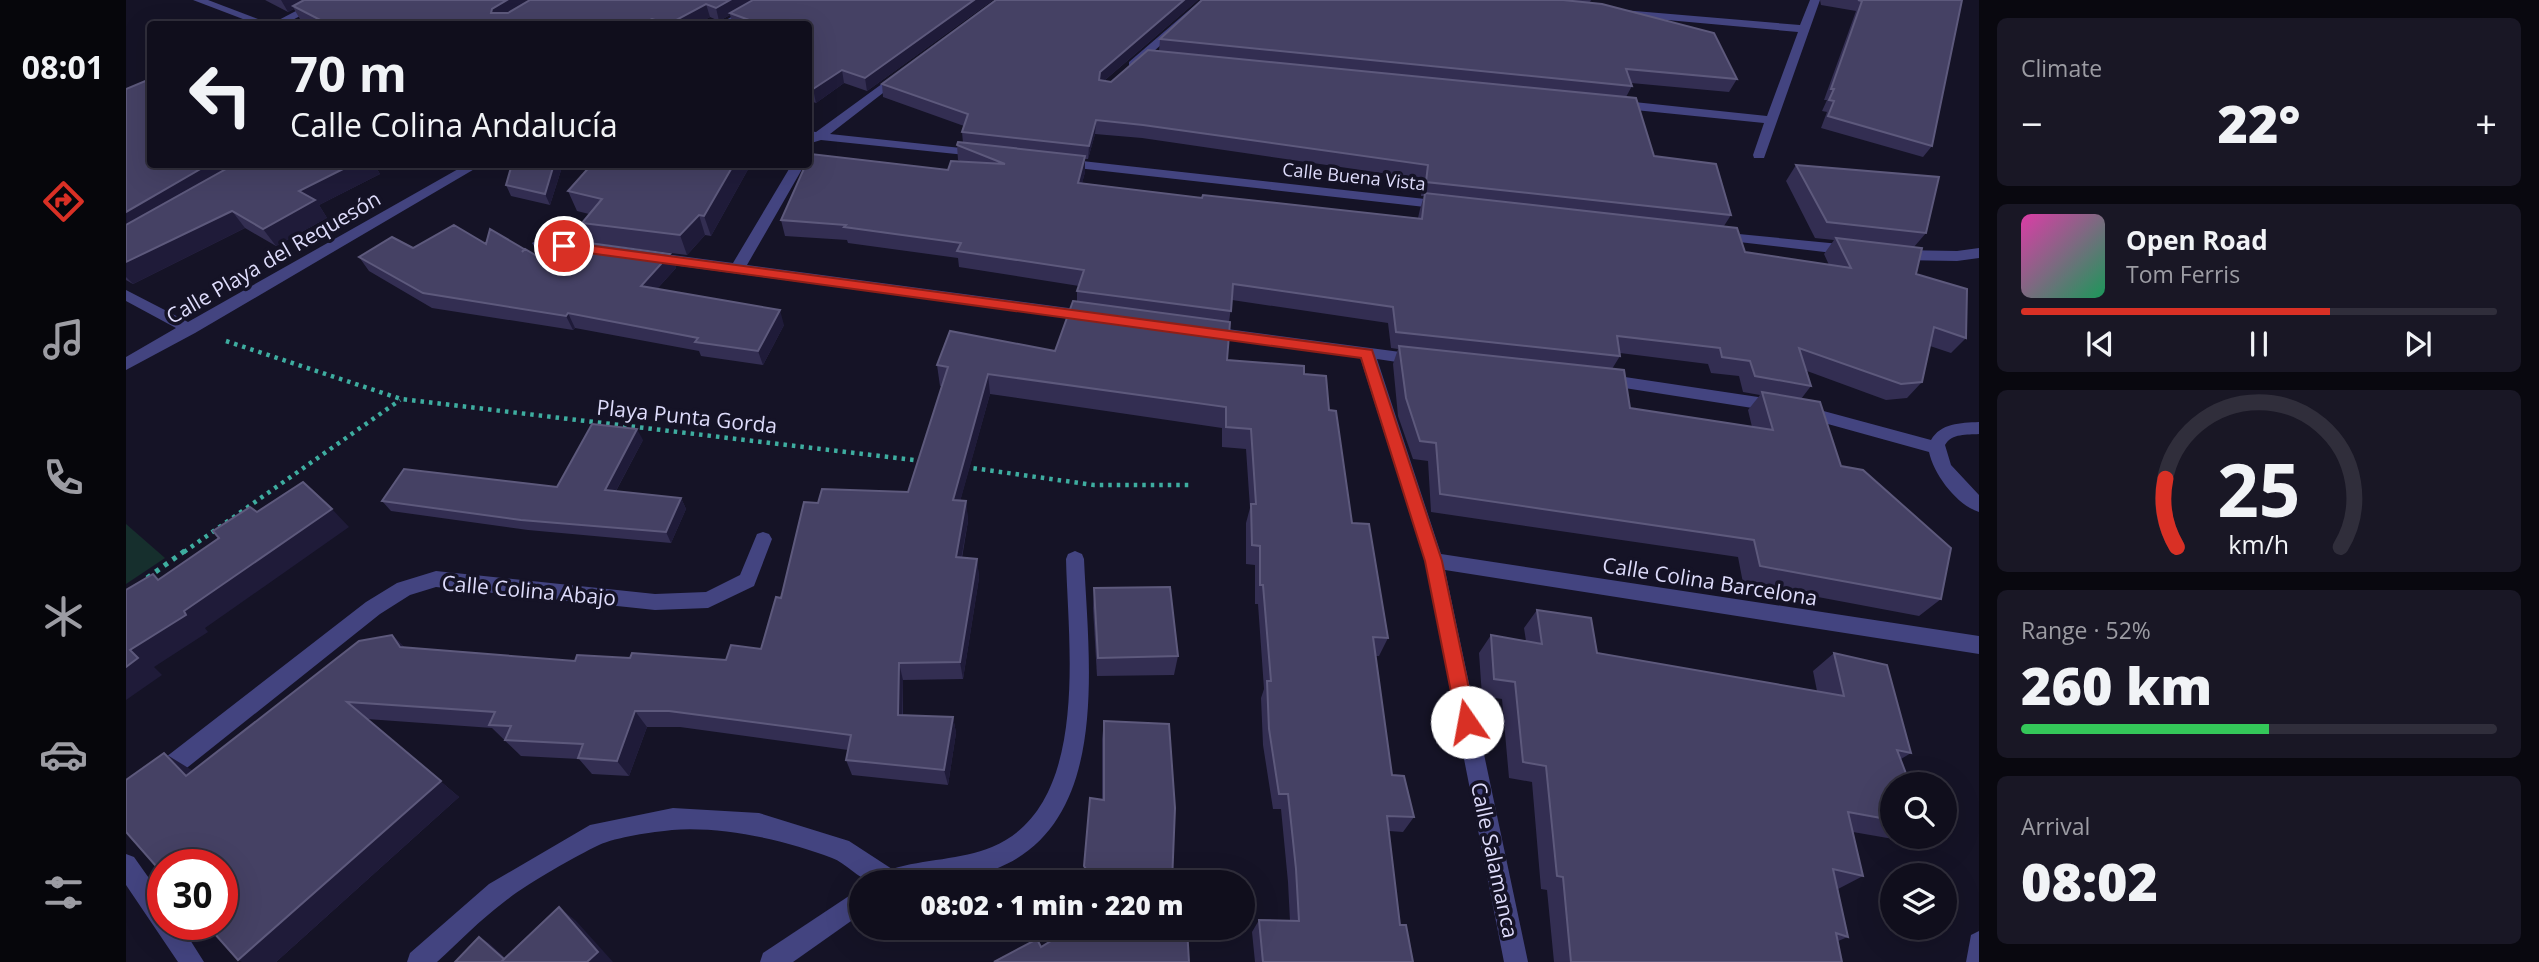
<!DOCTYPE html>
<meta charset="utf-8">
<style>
:root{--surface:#100e1c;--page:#191725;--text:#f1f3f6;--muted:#9c9ca3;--line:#302e3b;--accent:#d93025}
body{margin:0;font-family:"Open Sans",sans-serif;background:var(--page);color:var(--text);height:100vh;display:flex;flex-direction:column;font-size:26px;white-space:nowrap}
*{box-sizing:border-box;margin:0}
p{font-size:23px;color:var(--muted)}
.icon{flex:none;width:38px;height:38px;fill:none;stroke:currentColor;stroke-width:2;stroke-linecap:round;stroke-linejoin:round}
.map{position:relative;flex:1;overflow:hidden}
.sheet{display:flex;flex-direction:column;gap:18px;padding:18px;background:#09080f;width:560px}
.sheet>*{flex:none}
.guide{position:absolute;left:21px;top:21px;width:665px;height:147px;border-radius:7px;box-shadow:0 7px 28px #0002,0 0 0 2px var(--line);background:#100e1c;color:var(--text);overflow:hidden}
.controls{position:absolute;left:1754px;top:772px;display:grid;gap:14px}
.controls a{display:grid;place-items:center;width:77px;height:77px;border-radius:50%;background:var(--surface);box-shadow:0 7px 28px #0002,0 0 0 2px var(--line);font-size:35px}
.speed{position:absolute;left:21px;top:849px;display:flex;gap:14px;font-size:35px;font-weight:700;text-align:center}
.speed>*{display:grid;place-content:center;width:91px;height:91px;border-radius:50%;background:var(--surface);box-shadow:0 7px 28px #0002,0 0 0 2px var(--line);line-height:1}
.speed .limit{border:10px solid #d22;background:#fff;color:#111}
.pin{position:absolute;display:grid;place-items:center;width:60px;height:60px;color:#fff;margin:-30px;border:4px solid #fff;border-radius:50%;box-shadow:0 2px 7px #0007}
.me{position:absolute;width:77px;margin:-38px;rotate:348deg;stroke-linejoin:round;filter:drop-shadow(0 0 5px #0008)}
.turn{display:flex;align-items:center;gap:24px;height:147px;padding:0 28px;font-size:32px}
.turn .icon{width:91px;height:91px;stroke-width:2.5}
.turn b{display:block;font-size:49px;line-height:60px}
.big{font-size:52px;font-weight:800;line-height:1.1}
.sheet .widget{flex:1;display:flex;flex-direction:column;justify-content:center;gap:10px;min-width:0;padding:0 24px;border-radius:10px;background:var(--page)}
.sheet .dial{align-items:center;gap:0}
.dial svg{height:182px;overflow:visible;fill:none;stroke:var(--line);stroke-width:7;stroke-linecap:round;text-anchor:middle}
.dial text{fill:var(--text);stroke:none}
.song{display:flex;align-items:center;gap:21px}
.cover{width:84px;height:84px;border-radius:10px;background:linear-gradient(135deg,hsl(320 70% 55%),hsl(150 70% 35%))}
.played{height:7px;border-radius:4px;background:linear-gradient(90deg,var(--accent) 65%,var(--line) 65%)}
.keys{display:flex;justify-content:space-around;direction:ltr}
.heat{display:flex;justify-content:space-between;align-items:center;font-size:38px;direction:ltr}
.charge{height:10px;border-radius:5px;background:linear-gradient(90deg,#34c759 52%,var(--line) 0)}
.trip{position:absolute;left:723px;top:870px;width:406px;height:70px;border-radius:35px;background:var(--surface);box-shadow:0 7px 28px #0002,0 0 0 2px var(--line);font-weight:800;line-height:70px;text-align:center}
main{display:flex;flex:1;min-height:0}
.menu{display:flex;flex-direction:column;width:126px;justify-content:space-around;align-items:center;background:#06060b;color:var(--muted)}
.menu .icon{width:49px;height:49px}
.menu .active{color:var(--accent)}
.menu b{font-size:32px;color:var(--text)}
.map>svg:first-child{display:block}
</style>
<main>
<nav class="menu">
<b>08:01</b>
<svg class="icon active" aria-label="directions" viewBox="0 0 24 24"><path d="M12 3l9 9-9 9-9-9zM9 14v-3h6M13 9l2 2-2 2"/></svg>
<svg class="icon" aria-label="music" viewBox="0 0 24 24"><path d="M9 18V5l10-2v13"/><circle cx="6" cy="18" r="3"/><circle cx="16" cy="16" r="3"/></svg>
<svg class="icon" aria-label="phone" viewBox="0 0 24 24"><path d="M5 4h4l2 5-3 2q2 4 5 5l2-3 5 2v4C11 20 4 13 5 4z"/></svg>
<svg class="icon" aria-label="climate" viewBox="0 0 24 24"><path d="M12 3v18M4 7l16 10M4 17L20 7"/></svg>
<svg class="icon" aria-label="car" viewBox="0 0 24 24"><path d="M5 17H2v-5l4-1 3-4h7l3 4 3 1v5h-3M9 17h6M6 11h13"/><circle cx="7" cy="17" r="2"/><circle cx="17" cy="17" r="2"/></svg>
<svg class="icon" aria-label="filters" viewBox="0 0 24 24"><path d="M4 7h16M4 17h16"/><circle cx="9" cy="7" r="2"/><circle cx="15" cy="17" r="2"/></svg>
</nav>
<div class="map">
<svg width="1853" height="962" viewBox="0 0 1853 962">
<rect width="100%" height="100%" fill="#151326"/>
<path fill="#162f2d" d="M0,524l39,34 -39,26z"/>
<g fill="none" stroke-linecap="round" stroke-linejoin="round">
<g stroke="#3eada0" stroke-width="4.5" stroke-dasharray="3.5 5" stroke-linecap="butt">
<path d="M100,341l175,58 521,62"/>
<path d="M839,467l129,18h97"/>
<path d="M58,552l216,-152"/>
</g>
<path stroke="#3eada0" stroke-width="5" stroke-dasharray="4.5 6" stroke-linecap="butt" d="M21,578l39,-28"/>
<g fill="#434480" fill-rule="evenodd">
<path d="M67,0h15l63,24h-15z"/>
<path d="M191,0h13l-45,24h-14z"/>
<path d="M635,0h13l-42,24h-13z"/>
<path d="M1075,0h11l-75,66h-8v-4z"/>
<path d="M1684,0h10l-56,158h-10l-1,-3 11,-32 -149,-15 -6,-4 6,-4 152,16 31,-84 -175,-16 -5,-3 5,-3 177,15z"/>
<path d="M775,70l6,4 -2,2 -75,58 150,16 6,4 -1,3 -164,-17 -13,4v-13l8,1z"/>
<path d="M938,159l379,42 7,4 -7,4 -384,-43v-6z"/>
<path d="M341,164h16l-288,169 -69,37v-13l50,-29 -50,-27v-11l62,32z"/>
<path d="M666,164h13l-58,101 344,46 8,5 -8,5 -441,-59 -7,-5 7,-5 83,11z"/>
<path d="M1592,232l132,13 7,5 -7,5 -137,-16v-6z"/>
<path d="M413,239l52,6 7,5 -7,5 -57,-9 -2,-3z"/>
<path d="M1853,248v10l-22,3 -58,-1 -7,-5 7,-5 58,1z"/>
<path d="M1079,326l218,29 2,4 -8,6 -40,-6 64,195 538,82v18l-534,-84 83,392h-24l-79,-401 -65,-204 -160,-22 -3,-4 3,-4z"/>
<path d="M1479,374l173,26 8,6 -8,6 -179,-28 -2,-4z"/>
<path d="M1679,406l126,34c10,-17 29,-17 48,-18v12c-12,1 -27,-1 -34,11l6,20 28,30v17c-22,-7 -45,-37 -50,-60l-130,-36 -2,-4z"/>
<path d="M637,532l6,2 3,5 -18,47 -46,22 -53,2 -219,-23 -26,8 -30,19 -246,196 -8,3v-25l240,-186 31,-19 39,-12 219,23 51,-2 34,-17 17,-41z"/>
<path d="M949,551l7,3 2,5c5,112 31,288 -116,318 -27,5 -68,10 -95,5 -15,-3 -27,-19 -41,-24 -46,-18 -110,-32 -160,-28 -19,2 -56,7 -73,15 -25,12 -74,40 -95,57 -24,18 -45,40 -67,60h-30l3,-9 79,-69 101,-59 83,-17 86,5 90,28 43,28c32,-10 69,-9 100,-22 99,-41 76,-202 74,-288l2,-5z"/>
<path d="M0,854l8,3 29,41v26h17l24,38h-26l-52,-77z"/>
<path d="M735,888v26l-68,48h-33l3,-9z"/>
<path d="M1853,931v31h-13l5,-27z"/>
</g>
</g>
<g fill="#332e52" fill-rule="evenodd">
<path d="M139,0h728l-126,91 -23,-8 -28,20 -8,-3v-76h-75l-3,-9 -11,6 -9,-4 -13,7h-386l-11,-5 -6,-10 -6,3z"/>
<path d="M870,0h202l-93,80 6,2 48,-31 1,-12 42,-39h389l-1,2 147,77 -8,13 -98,-9 1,3 -6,11 28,59 77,59 -7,11 21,26 84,13 -5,-11 10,-14 -19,-2 -29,-57 10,-16 130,68 -12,14 2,27 50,64 -15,15 -21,-7 -8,36 -15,16 -21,2 -79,-29 4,15 -10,13 40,67 100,133 -22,17 -176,-33 -5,-26 -307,-45 -3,-51 -15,-2 -15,-43 -5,-52 5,-15 -7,-1 -3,-25 -156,-23 -3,22 -2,38 77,14 25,36 23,113 36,115 -9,18h-3l16,119 22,42 -11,15 -14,-1 11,94 13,37h-158l-3,-30 7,-12 31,1 -2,-39 -7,-73h-8l-10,-64 -2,-47 3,-9 -6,-85h-3v-39l-9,-1v-41l4,-15 -4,-59 -24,-2v-19l-232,-34 -30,107h6l2,20 -6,37 15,1 2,19 -16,101 -60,1v35l50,2 3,16 -8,52 -96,-10 -6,-15 2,-10 -168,-23h-33l-18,49 -37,-2 -13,-15 -58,-3 -29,-28 -125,-9 92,78 -183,165 -86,-193 2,2 200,-136 12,12 171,14 55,-3 96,2 35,-11 57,-146 90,-11 34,-106h-2l-3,-21 118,-14 22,-49v-11l2,-5 -120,-19 -1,-9 -110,-15 -1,-3 -62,-4 -4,-16 167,-50 12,-9 -2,-1 -1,-15 6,-2 -1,-11 2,-6 -81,-29 -1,-13zM969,134l47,4 281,41 -2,17h3l-4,13 -2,9 -216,-20 -120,-15 3,-11v-13h3zM1494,353l88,11 3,9 28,3 4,16 17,3 -12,15 4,17 -122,-19 -18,-39 8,-13z"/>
<path d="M1694,0h142l-30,146 -9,11 -102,-29 6,-16 -5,-1 5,-11h-3l32,-89 -35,-6z"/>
<path d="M0,89l24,75h224l6,10 -61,31 8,13 -51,28 -31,-18 -112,56 -7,-4z"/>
<path d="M386,164h51l-13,41 -39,-9 -5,-11z"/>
<path d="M625,164l-40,72 -6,-1 -18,20 -96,-12 -9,-20 7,-9 -12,-3 -9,-20z"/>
<path d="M360,244l38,6 30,16 116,-12 6,14 -19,21 127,36 -21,40 -62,-9 -2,-5 -124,-23 -2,2 -141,-22 -63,-37 -10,-14 54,-9z"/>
<path d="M517,440l-27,51 65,7 5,11 -15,34 -143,-13 -137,-19 -9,-10 175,-14z"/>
<path d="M968,588l84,68 -4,19 -77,1 -4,-68z"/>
<path d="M1411,610l60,43 220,38 -4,-20 21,-18 77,100 -10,6 -9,25v52h13l-6,4 -46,-8 10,44 -25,13 10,48 -10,4 4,21h-288l-7,-72 -6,-1 -9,-107 -23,-4 -7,-79 -20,-3 -3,-43 12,-18 35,6 -2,-13z"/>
<path d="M978,721l68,161h-88l-1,-2 1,-14 18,-67v-60z"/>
</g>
<g fill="#1f1b39">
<path d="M155,0h30l-18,6 1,3 -6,3z"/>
<path d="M381,0h27l-36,22 -7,-9 1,-4z"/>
<path d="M604,0h26l-26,13v2l-11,6 -3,-13z"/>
<path d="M848,0h19l-126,91 -2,-13z"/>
<path d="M1058,0h14l-99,85 1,-13z"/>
<path d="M580,4l4,13 -13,7h-28z"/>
<path d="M526,19l2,5h-13z"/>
<path d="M716,70l2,13 -28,20 -3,-14z"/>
<path d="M970,120l-1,14 -7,25 1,-13z"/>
<path d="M959,156v16l-7,27v-16z"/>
<path d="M83,164h42l-125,74v-26z"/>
<path d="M227,164h21l6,10 -61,31 8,13 -51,28 -13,-17 36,-38z"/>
<path d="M428,164h9l-13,41 -5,-11z"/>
<path d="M608,164h17l-40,72 -7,-20z"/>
<path d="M106,211l13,17 -112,56 -7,-7v-15z"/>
<path d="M573,215l6,20 -18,20 -7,-20z"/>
<path d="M544,254l6,14 -30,33 -5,-15z"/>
<path d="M654,310l4,15 -21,40 -5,-14z"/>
<path d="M442,313l7,15 -2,2 -7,-14z"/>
<path d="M862,374l2,20 -35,126 -2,-20z"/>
<path d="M511,429l6,11 -32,60 -6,-10z"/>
<path d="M555,498l5,11 -15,34 -5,-11z"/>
<path d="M840,501l2,20 -10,55 -2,-19z"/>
<path d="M206,509l17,18 -144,101 3,4 -54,35 8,8 -36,25v-33l4,-17 54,-39z"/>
<path d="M851,559l2,19 -16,101 -3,-17z"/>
<path d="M266,635l18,18 -10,-6z"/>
<path d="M773,663l4,17 -1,52 -4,-17z"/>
<path d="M221,702l112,95 -183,165h-34l-4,-2z"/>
<path d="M509,711l12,16 -18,49 -12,-15z"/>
<path d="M827,717l3,16 -8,52 -4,-15z"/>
<path d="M38,753l26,16 22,22 -26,-15z"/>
<path d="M433,907l17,14 37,41h-26z"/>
<path d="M353,937l10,6 21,19h-7z"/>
</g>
<g fill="#454164" stroke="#5d597c" stroke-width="2">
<path d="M178,0h203l-15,9 -1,4h17l22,-13h200l-14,8 -10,-4 -37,20 -17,-5 -11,5h-283l-4,-1 -5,1h-21l-35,-18z"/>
<path d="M627,0h221l-109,78 -23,-8 -29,19 -5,-1v-64h-48l-30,-11z"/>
<path d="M870,0h188l-84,72 -1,8 12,2 37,-32 488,48 18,58 62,8 15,51 -305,-33 2,-17 -285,-40 -47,-5 -7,26 -127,-14 6,-18 -86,-30z"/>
<path d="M1076,0h361l39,4 112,29 23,46 -111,-10 6,17 -472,-47z"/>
<path d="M1732,0h104l-30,146 -104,-30 6,-15 -5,-1 5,-11h-3l31,-88z"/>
<path d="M24,79v85h59l-83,48v-123z"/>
<path d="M832,142l127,14 -7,27 124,15 1,-3 219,24 3,-26 312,35 8,24 106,16 -15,-30 86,10 -6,26 51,15 -1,49 -32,-11 -12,55 -21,2 -102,-36 12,38 -56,-10 -5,-15 -28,-4 -2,-9 -103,-12 3,20 -224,-24 -3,-25 -160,-23 -2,27 -154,-20 7,-21 -127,-19 4,-8 -117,-16 2,-2 -65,-5 25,-56h2v-5l3,-5 137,16 3,-9 54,3 -48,-19z"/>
<path d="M109,164h118l-54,27 16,9 -52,29 -31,-18 -106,51v-37z"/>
<path d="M386,164h42l-9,30 -39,-9z"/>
<path d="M466,164h142l-30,52 -5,-1 -19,20 -98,-12 20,-24 -34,-8z"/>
<path d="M1670,165l143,12 -13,56 -99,-11z"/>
<path d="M328,225l32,19 4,-15 34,20 -2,3 3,-3 29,17 21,-25 95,13 -29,32 139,24 -22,41 -63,-9 3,-4 -130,-25 -2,3 -143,-23 -64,-36 33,-20 21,11z"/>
<path d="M947,301l157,21 -3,38 77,6v8l22,2 3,34 7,1 16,112 17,1 19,114 -15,-1 19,138 12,1 10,41 -27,-1 13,109h6l7,37h-150l-4,-42 40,1 -3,-52 -8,-75h-9l-10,-65 -2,-48h4l-8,-96h-3v-39l-8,-1 -1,-41h5l-5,-75 -25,-2v-20l-238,-33 -35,126 13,1 -10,56 21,2 -17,103 -61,1 -1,52 55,2 -9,53 -98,-10 5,-25 -182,-24h-34l-18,50 -39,-3 5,-14 -78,-4 6,-14 -22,-1 6,-13 -148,-10 94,79 -203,179 -32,-36h16v-60h-59v10l-37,-42v-52l38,-27 22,23 173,-135 33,-6 8,12 175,14 2,-6 53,3 2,-5 94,7 5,-15 30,4 15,-52 5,1 23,-96 14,1 4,-14 86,3 40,-125 -11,-2 13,-34 105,20z"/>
<path d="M1273,346l225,24 6,38 143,22 -11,-38 58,10 21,64 22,4 88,78 -10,51 -181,-33 -6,-26 -314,-46 -4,-51 -16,-2 -14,-43z"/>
<path d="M466,424l45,5 -32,61 76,8 -15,34 -145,-12 -139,-19 22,-32 153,18z"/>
<path d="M177,482l29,27 -148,102 2,4 -56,35 8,8 -12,9v-77l27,-16 5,6 61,-42 -6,-7 37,-24 7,5z"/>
<path d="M1044,587l8,69 -80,2 -4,-70z"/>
<path d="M1411,610l54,8 6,35 247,43 -10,-43 53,12 24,88 -14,-3 13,34h-18v36l-44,-8 15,64 -30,-7 15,68 -12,-4 6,29h-271l-8,-85 -6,-1 -11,-110 -23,-4 -8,-80 -21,-3 -3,-44 51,9z"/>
<path d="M978,721l65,3 6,84 -3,74h-78l-10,-16 6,-68 14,2z"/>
<path d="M433,907l39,45 -11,10h-84l-1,-1z"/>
<path d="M946,928h115l2,34h-195l43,-23 4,8z"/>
<path d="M353,937l25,22 -2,2 1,1h-48z"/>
</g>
<path fill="#d93025" stroke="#8d1f18" stroke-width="2" d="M438,242l808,108 70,211 34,161 -3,6 -6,3 -7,-3 -3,-6 -32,-161 -64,-203 -802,-109v-5z"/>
<g text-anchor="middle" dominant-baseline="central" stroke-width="7" stroke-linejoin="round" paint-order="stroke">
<g font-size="18" fill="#dedcfb" stroke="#151326">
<text transform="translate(1228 176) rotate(6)">Calle Buena Vista</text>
</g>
<g font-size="21" fill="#dedcfb" stroke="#151326">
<text transform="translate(147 257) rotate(-30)">Calle Playa del Requesón</text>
<text transform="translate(561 416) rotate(6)">Playa Punta Gorda</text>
<text transform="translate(1584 581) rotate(9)">Calle Colina Barcelona</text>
<text transform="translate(403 590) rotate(5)">Calle Colina Abajo</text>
<text transform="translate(1369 860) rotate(78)">Calle Salamanca</text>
</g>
</g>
</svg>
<div class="controls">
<a><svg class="icon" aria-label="search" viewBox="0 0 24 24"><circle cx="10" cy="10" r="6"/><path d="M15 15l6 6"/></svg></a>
<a><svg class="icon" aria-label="layers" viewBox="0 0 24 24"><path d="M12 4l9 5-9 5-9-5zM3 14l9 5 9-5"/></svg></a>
</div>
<div class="speed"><div class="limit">30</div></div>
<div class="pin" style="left:438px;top:246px;background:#d93025"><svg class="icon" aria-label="arrive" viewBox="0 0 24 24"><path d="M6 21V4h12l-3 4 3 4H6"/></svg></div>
<svg class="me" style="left:1341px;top:722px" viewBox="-20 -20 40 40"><circle r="19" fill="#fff"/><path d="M0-13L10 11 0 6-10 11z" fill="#d93025"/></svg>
<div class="trip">08:02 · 1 min · 220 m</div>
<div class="guide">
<div class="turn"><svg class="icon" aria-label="left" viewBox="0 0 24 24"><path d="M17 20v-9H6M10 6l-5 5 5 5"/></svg><div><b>70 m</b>Calle Colina Andalucía</div></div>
</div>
</div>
<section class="sheet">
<div class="widget"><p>Climate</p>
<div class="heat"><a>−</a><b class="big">22°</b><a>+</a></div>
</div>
<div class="widget">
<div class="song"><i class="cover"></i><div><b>Open Road</b><p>Tom Ferris</p></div></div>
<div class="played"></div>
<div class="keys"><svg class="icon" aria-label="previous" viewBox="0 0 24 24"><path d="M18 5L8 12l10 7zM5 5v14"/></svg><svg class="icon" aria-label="pause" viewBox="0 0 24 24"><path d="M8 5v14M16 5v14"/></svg><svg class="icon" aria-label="next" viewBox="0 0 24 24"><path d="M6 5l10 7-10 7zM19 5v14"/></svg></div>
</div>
<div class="widget dial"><svg viewBox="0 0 100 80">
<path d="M14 69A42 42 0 1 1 86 69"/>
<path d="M14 69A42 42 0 0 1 9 39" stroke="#d93025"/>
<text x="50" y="56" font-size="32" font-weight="700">25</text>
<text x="50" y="72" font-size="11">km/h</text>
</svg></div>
<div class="widget"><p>Range · 52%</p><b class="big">260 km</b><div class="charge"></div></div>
<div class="widget"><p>Arrival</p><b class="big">08:02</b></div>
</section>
</main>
